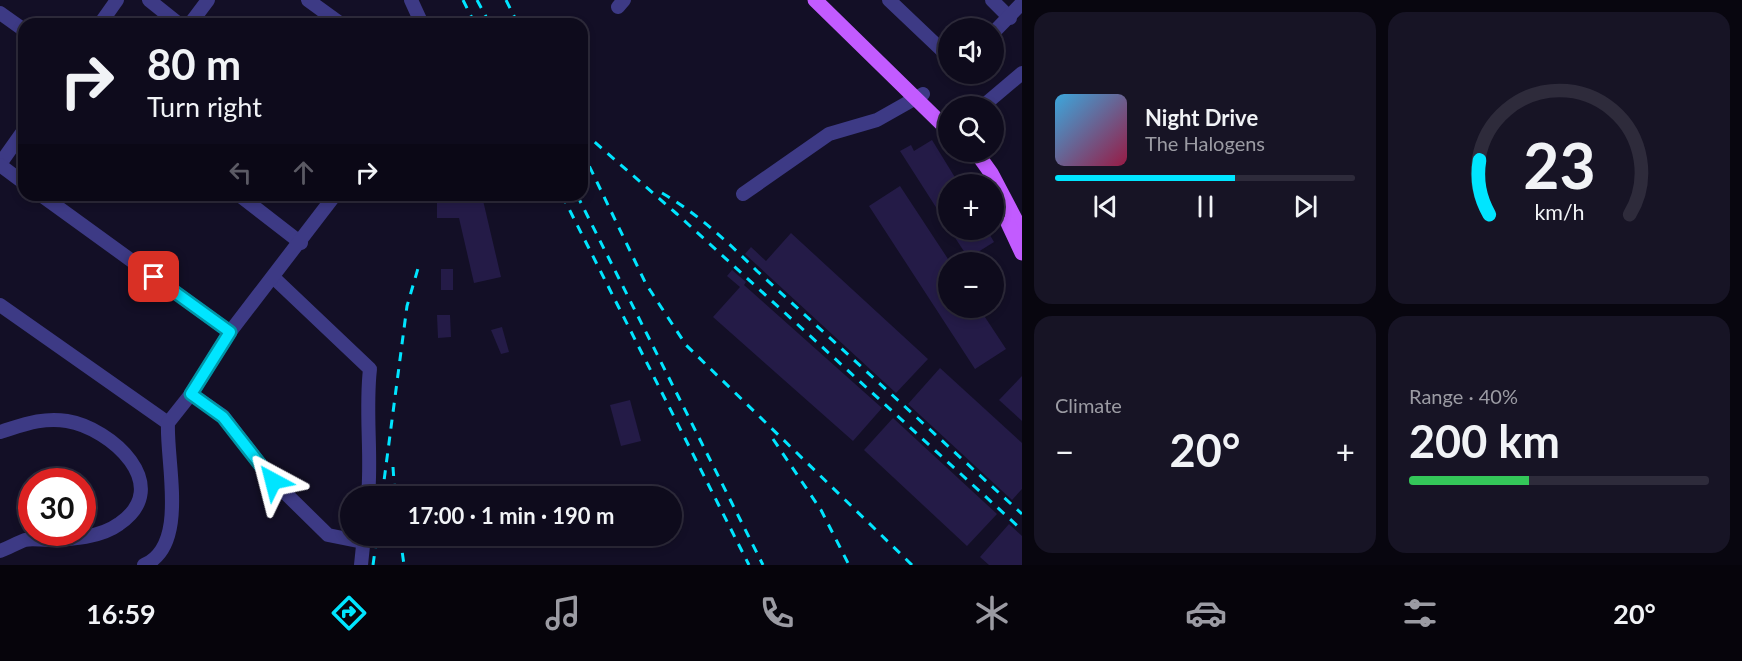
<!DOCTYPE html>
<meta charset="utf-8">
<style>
:root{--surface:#0e0b1c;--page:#171425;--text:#f1f3f6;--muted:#9b9ba3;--line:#2e2b3b;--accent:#00e5ff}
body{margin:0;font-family:Lato,sans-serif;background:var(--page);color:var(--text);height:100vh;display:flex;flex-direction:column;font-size:22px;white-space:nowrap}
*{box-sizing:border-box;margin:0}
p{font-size:20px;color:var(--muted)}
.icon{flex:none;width:33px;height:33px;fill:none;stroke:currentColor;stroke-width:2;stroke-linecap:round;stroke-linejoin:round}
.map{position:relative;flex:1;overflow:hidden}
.details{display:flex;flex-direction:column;gap:12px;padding:12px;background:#08060f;width:720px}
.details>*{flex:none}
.hud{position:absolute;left:18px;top:18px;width:570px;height:183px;border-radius:18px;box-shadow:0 3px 9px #0003,0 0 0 2px var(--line);background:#0e0b1c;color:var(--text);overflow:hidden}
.controls{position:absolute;left:938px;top:18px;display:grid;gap:12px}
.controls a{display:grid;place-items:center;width:66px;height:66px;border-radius:50%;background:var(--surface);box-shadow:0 3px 9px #0003,0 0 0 2px var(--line);font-size:30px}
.speed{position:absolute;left:18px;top:468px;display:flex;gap:12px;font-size:30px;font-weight:700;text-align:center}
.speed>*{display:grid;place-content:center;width:78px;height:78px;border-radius:50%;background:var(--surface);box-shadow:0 3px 9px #0003,0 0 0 2px var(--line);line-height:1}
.speed .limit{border:9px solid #d22;background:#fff;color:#111}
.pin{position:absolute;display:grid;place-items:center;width:51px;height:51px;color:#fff;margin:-26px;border-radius:12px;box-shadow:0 3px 9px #0006}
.me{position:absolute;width:66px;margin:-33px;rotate:322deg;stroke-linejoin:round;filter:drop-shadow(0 0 4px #0008)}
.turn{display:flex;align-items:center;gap:21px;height:126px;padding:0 30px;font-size:27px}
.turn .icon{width:78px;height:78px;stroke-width:2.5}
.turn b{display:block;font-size:42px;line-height:51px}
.lanes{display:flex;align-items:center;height:57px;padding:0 30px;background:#0003;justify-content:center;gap:30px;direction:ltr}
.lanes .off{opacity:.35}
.big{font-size:45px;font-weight:700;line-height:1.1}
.details .card{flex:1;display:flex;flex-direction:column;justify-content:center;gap:9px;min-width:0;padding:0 21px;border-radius:18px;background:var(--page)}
.details .dial{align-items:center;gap:0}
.dial svg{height:156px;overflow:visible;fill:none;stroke:var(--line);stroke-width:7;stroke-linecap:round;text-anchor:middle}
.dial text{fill:var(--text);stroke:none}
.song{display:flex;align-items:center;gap:18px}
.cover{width:72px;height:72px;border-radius:9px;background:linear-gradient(135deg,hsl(200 70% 55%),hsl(340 70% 35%))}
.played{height:6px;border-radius:3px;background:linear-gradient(90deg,var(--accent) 60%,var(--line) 60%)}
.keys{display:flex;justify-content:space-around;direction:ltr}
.heat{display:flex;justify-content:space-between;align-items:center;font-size:33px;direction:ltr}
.charge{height:9px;border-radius:4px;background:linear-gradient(90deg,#34c759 40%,var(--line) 0)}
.details .tiles{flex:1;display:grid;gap:12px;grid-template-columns:repeat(2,1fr)}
.trip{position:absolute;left:340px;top:486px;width:342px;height:60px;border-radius:30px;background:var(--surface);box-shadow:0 3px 9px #0003,0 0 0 2px var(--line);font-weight:700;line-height:60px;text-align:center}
.tabs{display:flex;height:96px;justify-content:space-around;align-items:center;background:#06040b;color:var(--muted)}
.tabs .icon{width:42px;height:42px}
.tabs .current{color:var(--accent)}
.tabs b{font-size:27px;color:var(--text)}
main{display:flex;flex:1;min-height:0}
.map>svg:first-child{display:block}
</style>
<main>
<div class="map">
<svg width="1022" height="565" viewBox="0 0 1022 565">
<rect width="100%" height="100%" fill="#130f26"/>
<g fill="#241b47">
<path d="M932,140l27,44h-11v42l-48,-75 11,-6 3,6z"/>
<path d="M900,186l48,73v49h31l27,41 -31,20 -106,-163z"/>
<path d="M437,196h12v7l33,-7 19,81 -27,6 -15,-65h-22z"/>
<path d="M950,230h37l7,12 -16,10 4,6 -11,4z"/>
<path d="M791,233l137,126 -32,34 -151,-139 6,-7 15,14z"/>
<rect x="441" y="269" width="12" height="21"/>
<path d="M732,270l14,12 -2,3 138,123 -29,33 -140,-124 27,-30 -13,-11z"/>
<path d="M437,315h13l1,22 -13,1z"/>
<path d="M502,327l7,25 -8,2 -10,-24z"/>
<path d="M940,368l82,75v46l-10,11 -104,-96z"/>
<path d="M1022,376v45l-23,-21z"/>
<path d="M630,400l11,41 -20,5 -11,-41z"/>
<path d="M893,418l104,96 -30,32 -103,-96z"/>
<path d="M1009,524l13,12v29h-33l-9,-8z"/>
</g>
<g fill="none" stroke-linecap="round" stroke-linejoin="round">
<g stroke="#3d3a85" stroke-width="14">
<path d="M149,0l30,24"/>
<path d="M308,0l33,24"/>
<path d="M411,0l11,24"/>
<path d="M889,0l59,56"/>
<path d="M992,0l18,18"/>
<path d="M618,7l6,-7"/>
<path d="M0,13l24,17"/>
<path d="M100,24l17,-24"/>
<path d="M190,24l18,-24"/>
<path d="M993,33l29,-30"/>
<path d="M983,106l39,-33"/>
<path d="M0,164l24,-34"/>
<path d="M0,165l24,18"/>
<path d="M743,194l86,-60 48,-14 46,-26"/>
<path d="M41,195l189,137"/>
<path d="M239,195l62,48"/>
<path d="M273,277l97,92c-5,43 2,85 -2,127"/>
<path d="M0,305l168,118"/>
<path d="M191,394l32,22 50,65 55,54 35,7"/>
<path d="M0,432c23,-7 42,-15 67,-11 44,7 108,65 52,103 -19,14 -48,15 -71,16 -7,0 -16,-2 -23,0 -8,3 -17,8 -25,11"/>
<path d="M144,565c45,-19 22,-102 24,-142l23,-29 39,-62 105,-137"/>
<path d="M361,565l3,-29"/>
</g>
<g stroke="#c25bff" stroke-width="15">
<path d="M815,0l133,130"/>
<path d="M976,152l15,21 31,59"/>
<path d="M1008,223l14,30"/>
</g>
<g stroke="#00e5ff" stroke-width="3" stroke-dasharray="9 8" stroke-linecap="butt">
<path d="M463,0l12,24"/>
<path d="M477,0l13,24"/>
<path d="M506,0l12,24"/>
<path d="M582,131l95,83 345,316"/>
<path d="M582,151l64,133 40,61 226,220"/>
<path d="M662,193c36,21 66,49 95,78l265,243"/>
<path d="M562,195l187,370"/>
<path d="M577,195l186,370"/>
<path d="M773,439l48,71 28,55"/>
<path d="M393,467l2,29"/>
<path d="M382,496l25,-190 12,-41"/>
<path d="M400,536l4,29"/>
<path d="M373,565l4,-29"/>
</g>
</g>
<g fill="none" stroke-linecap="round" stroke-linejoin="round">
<defs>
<path id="route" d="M154,277l76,55 -39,62 32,23 50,64"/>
</defs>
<use href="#route" stroke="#0095a6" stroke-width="15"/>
<use href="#route" stroke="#00e5ff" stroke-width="10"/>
</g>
</svg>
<div class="controls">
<a><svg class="icon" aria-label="sound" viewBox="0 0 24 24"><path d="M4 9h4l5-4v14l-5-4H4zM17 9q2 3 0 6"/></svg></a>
<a><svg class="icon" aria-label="search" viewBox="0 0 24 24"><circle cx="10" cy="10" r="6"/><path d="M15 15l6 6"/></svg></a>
<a>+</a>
<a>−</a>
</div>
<div class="speed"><div class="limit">30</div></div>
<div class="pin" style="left:154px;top:277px;background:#d93025"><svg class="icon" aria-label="arrive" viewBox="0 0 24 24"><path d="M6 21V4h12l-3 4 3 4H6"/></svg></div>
<svg class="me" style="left:273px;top:481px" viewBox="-20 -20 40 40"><path d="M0-17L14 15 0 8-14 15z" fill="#00e5ff" stroke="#fff" stroke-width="4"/></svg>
<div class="trip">17:00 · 1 min · 190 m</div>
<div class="hud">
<div class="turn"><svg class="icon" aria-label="right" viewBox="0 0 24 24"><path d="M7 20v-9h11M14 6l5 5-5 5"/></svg><div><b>80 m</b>Turn right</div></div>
<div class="lanes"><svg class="icon off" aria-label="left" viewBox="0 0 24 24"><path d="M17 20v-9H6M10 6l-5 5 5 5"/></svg><svg class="icon off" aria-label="ahead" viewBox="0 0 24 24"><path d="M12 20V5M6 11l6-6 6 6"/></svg><svg class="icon" aria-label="right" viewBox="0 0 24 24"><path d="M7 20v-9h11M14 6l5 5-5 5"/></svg></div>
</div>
</div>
<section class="details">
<div class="tiles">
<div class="card">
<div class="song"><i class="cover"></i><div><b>Night Drive</b><p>The Halogens</p></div></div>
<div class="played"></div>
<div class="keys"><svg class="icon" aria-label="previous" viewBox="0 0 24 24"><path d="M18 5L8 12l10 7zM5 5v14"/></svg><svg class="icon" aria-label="pause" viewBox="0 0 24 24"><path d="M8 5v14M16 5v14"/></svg><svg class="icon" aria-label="next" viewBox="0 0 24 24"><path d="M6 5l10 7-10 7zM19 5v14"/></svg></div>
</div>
<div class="card dial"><svg viewBox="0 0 100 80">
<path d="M14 69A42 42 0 1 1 86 69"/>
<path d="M14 69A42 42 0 0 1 9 41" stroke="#00e5ff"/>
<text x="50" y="56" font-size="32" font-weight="700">23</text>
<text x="50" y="72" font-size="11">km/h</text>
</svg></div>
<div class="card"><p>Climate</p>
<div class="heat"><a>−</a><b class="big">20°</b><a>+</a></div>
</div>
<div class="card"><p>Range · 40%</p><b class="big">200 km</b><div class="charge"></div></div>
</div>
</section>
</main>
<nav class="tabs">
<b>16:59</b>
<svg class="icon current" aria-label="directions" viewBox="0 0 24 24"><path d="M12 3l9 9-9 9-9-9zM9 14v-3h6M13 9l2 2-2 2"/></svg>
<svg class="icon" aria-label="music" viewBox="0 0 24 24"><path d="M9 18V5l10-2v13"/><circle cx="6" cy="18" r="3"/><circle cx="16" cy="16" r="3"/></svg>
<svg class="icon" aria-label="phone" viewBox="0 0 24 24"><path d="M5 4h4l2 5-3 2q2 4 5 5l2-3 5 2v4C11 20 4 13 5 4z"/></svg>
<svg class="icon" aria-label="climate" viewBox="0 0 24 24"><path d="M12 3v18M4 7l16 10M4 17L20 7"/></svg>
<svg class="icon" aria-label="car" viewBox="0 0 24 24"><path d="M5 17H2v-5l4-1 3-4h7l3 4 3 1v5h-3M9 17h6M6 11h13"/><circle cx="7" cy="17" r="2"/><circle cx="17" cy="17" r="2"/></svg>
<svg class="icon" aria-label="filters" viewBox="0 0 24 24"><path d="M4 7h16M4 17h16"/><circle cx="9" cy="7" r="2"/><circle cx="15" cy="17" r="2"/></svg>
<b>20°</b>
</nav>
